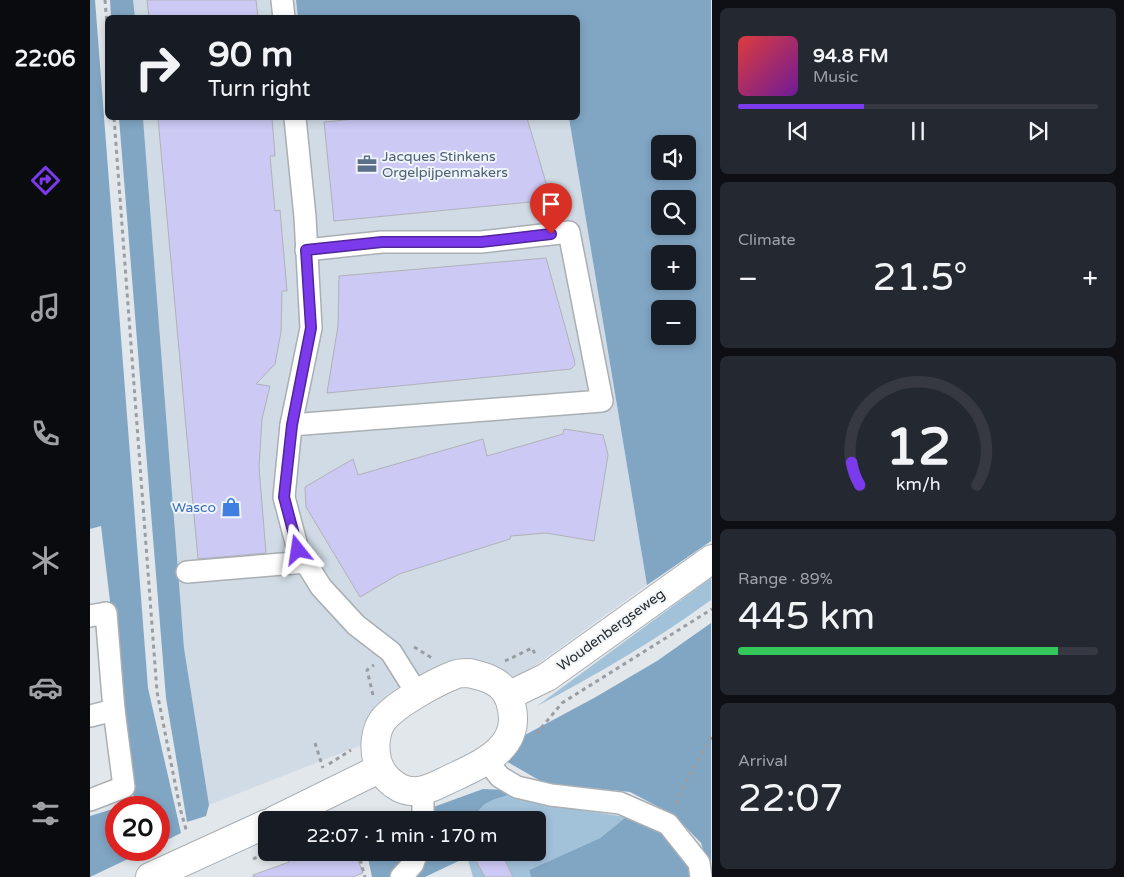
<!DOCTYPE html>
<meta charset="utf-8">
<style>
:root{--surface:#171b24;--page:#242831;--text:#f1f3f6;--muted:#9ea1a6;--line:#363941;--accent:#7c3aed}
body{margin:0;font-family:"Varela Round",sans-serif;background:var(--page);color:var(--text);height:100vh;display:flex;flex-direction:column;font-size:19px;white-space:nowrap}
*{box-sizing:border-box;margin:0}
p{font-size:16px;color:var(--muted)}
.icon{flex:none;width:28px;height:28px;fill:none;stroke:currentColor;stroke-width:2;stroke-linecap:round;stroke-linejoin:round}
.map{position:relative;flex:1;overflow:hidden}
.details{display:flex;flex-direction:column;gap:8px;padding:8px;background:#0d0f14;width:412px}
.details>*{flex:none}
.banner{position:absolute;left:15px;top:15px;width:475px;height:105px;border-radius:8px;box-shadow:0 2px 8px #0003;background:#171b24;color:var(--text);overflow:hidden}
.fabs{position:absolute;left:561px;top:135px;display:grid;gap:10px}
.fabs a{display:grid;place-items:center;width:45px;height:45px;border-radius:8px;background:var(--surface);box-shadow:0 2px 8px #0003;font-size:25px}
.speed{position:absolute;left:15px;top:796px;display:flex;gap:10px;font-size:25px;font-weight:700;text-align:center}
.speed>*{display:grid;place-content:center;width:65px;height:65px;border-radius:50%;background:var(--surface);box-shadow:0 2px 8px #0003;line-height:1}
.speed .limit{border:8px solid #d22;background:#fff;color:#111}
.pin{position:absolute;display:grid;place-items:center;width:42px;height:42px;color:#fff;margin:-51px -21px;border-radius:50% 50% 50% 0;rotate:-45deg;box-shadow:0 0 5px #0007}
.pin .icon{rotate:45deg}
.me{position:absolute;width:55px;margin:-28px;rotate:345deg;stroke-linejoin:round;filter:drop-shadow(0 0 4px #0008)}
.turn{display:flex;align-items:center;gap:18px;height:105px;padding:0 20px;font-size:22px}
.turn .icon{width:65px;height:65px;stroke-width:2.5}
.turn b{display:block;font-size:35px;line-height:42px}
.big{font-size:38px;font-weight:600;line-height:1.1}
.details .widget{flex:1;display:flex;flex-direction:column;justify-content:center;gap:8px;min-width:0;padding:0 18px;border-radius:8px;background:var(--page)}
.details .dial{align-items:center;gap:0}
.dial svg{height:130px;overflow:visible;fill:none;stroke:var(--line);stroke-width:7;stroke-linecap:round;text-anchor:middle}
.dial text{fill:var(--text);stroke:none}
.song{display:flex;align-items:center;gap:15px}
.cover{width:60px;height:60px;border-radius:8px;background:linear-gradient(135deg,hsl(0 70% 55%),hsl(280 70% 35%))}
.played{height:5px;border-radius:2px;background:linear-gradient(90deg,var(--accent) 35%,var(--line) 35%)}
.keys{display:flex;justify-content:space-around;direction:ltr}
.heat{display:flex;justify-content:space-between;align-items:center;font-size:28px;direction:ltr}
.charge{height:8px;border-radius:4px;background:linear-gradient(90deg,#34c759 89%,var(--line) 0)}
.trip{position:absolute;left:168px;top:811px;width:288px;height:50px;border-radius:8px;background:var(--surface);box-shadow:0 2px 8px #0003;font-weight:600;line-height:50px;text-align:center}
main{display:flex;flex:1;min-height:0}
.tabs{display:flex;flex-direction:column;width:90px;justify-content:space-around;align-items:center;background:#090b0e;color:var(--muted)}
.tabs .icon{width:35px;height:35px}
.tabs .on{color:var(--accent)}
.tabs b{font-size:22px;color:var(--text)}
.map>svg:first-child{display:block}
</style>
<main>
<nav class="tabs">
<b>22:06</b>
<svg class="icon on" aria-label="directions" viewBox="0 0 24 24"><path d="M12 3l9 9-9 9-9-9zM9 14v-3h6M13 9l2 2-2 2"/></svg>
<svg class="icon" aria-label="music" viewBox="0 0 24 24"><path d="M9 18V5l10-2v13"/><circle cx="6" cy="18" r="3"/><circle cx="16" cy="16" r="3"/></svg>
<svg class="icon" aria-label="phone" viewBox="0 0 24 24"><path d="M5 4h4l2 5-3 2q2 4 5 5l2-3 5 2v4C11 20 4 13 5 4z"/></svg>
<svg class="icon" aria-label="climate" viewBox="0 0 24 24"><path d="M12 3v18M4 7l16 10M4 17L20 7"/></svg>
<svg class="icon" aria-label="car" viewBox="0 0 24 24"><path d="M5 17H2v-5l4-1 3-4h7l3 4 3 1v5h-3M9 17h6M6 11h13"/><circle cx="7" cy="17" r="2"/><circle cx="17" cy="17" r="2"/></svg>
<svg class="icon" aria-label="filters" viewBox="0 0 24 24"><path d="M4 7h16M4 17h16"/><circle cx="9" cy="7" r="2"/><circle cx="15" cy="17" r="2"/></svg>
</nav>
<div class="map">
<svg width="622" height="877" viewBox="0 0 622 877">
<rect width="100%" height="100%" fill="#e2e7ec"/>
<g fill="#d0dbe5">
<path d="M43,0h163l2,17h-163z"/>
<path d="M53,118h426l78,467 -136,98 -37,-16 -105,75 -160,63 -25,-157z"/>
</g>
<g fill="#a2c2da">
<path d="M621,578v22c-55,40 -113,74 -174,106z"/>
<path d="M426,793l24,11 86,13 -26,21 -71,32 2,7h-58l-7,-24 70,-1v-32h-62c7,-20 23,-21 42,-27z"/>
</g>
<g fill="#81a6c4" fill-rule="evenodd">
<path d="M0,0h5l53,688 33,145 -22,11v-36h-42l17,-7 -33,-275 -11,3z"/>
<path d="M20,0h23l2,17h-24z"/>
<path d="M206,0h415v541l-64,44 -78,-467h9v-100l-280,-1zM570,144h28v27h-28zM570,199h28v27h-28zM570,254h28v27h-28zM570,309h28v27h-28z"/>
<path d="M29,118h24l41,530 25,157 -3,11 -19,6 -21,-124z"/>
<path d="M621,623v251l-10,-31 -27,-28 -44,-23 -86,-9 -40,-23 6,-17 84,-45 63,-37z"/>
<path d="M393,789l26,1 7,3c-19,6 -35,7 -42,27h-88l31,-7z"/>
<path d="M26,808v42h31l-57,27v-61z"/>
<path d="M536,817c30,9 59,27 65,60h-160l-2,-7 71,-32z"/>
<path d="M376,852l1,5 -42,20h-53l-5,-24z"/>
</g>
<g fill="#cccaf5" stroke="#b1b1b7">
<path d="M57,0h109l2,18h-109z"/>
<path d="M68,118h114l3,38h-5l5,55 5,-1 7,81h-5l-1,41 -6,32 -19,20 14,2 -8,33 -3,48 7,86 -68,6z"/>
<path d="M276,118h161l24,82 -217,21 -10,-99z"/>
<path d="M456,258l28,101 1,6 -4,4 -244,24 11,-67 1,-50z"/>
<path d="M474,429l39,6 5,20 -14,86 -48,-8 -35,3 -1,3 -111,35 -39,23 -54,-90 -1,-20 48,-28 5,16 125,-36 4,17 76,-22z"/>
<path d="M196,852h69l8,21 -10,4h-100v-2l36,-13z"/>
<path d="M381,852h30l12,25h-28z"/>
</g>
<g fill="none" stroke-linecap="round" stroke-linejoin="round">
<defs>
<g id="minor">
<path d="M192,0l2,18"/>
<path d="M205,118l10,99 6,111 -20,97 -7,72 14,53 23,37 35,38 35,27 27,43"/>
<path d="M201,425l311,-24 -33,-169 -88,10h-99l-76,8"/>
<path d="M97,572l119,-10"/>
<path d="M0,616l16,-3 8,97 10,77 -34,13"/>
<path d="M0,716l24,-6"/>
<path d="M397,761l13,16 17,10 34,8 69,8 48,21 31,39 2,14"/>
<path d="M333,792v28"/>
<path d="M311,877l12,-13 4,-12"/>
</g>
<g id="major">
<path d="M379,673c18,4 35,9 41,28 14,44 -24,61 -56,76 -18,8 -34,20 -54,11 -11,-6 -20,-16 -23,-28 -3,-13 -2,-29 6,-40 13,-16 51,-37 71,-45 4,-2 10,-2 15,-2z"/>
<path d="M418,696l39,-19 165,-118"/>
<path d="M185,820l104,-51"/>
<path d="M60,877l116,-53"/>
</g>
</defs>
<use href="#minor" stroke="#a9afb3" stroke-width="24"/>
<use href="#major" stroke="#a9afb3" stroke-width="30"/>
<g stroke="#9a9da1" stroke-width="3" stroke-dasharray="4 4" stroke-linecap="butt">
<path d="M15,0l3,37"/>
<path d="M24,118l43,574 23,116 7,25"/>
<path d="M324,647l18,11"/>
<path d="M415,661l27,-13 4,8"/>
<path d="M283,695l-6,-25 7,-5"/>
<path d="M446,734l26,-31 150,-94"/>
<path d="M225,743l8,25"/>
<path d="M239,764l22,-14"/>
<path d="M586,804l8,-19 28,-49"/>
<path d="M258,820l46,-7"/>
<path d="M268,852l7,25"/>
<path d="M163,859l16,-7"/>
</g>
<use href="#minor" stroke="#fff" stroke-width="21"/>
<use href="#major" stroke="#fff" stroke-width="28"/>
</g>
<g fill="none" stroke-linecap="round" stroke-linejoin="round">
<defs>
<path id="route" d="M208,550l-14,-53 8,-72 19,-97 -5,-78 76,-8h99l70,-8"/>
</defs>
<use href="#route" stroke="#51269a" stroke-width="12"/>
<use href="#route" stroke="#7c3aed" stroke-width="9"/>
</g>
<defs>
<symbol id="office-bare" viewBox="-9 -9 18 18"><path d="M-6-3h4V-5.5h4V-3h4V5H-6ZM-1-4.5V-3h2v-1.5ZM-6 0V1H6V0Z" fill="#5c6f8a" stroke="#eff5f9" stroke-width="2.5" paint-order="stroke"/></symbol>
<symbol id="shop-bare" viewBox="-9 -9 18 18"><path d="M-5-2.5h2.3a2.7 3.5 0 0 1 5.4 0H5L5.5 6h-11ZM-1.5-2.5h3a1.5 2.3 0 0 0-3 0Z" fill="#3f7fe0" stroke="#eff5f9" stroke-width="2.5" paint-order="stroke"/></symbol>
</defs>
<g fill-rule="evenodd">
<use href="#office-bare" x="263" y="150" width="28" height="28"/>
<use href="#shop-bare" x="127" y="493" width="28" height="28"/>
</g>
<g text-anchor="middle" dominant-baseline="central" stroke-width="4" stroke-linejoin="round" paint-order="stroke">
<g font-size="14" fill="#4e5e75" stroke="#eff5f9" text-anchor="start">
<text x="292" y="156">Jacques Stinkens<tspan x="292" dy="16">Orgelpijpenmakers</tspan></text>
</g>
<g font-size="14" fill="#366cbe" stroke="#eff5f9" text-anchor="end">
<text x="126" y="507">Wasco</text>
</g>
<g font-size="14" fill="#282a2b" stroke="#eff5f9">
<text transform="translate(521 630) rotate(-36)">Woudenbergseweg</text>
</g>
</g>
</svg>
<div class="fabs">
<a><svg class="icon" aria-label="sound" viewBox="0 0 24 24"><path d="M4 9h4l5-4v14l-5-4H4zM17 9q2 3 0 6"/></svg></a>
<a><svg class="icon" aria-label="search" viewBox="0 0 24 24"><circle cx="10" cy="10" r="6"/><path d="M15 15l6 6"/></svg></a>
<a>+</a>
<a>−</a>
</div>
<div class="speed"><div class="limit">20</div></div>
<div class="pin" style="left:461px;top:234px;background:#d93025"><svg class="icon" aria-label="arrive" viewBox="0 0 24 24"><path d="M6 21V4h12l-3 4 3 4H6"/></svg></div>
<svg class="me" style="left:208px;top:550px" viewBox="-20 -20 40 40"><path d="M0-17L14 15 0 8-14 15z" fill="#7c3aed" stroke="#fff" stroke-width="4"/></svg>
<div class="trip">22:07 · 1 min · 170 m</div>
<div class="banner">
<div class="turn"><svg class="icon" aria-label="right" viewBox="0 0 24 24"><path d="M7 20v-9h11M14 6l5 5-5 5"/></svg><div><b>90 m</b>Turn right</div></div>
</div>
</div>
<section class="details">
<div class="widget">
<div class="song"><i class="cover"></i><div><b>94.8 FM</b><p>Music</p></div></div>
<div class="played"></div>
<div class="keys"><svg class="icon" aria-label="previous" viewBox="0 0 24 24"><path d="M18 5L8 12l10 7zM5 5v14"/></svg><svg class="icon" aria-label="pause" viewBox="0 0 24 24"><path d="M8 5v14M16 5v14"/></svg><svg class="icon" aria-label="next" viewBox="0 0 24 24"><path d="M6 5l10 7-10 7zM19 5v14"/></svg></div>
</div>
<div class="widget"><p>Climate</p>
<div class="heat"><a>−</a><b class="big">21.5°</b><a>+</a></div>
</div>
<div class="widget dial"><svg viewBox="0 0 100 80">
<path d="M14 69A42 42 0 1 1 86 69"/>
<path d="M14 69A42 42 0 0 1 9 55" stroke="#7c3aed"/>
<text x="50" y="56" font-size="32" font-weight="700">12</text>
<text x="50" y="72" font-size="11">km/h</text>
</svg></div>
<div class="widget"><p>Range · 89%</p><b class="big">445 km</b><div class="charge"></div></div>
<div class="widget"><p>Arrival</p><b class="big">22:07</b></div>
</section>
</main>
